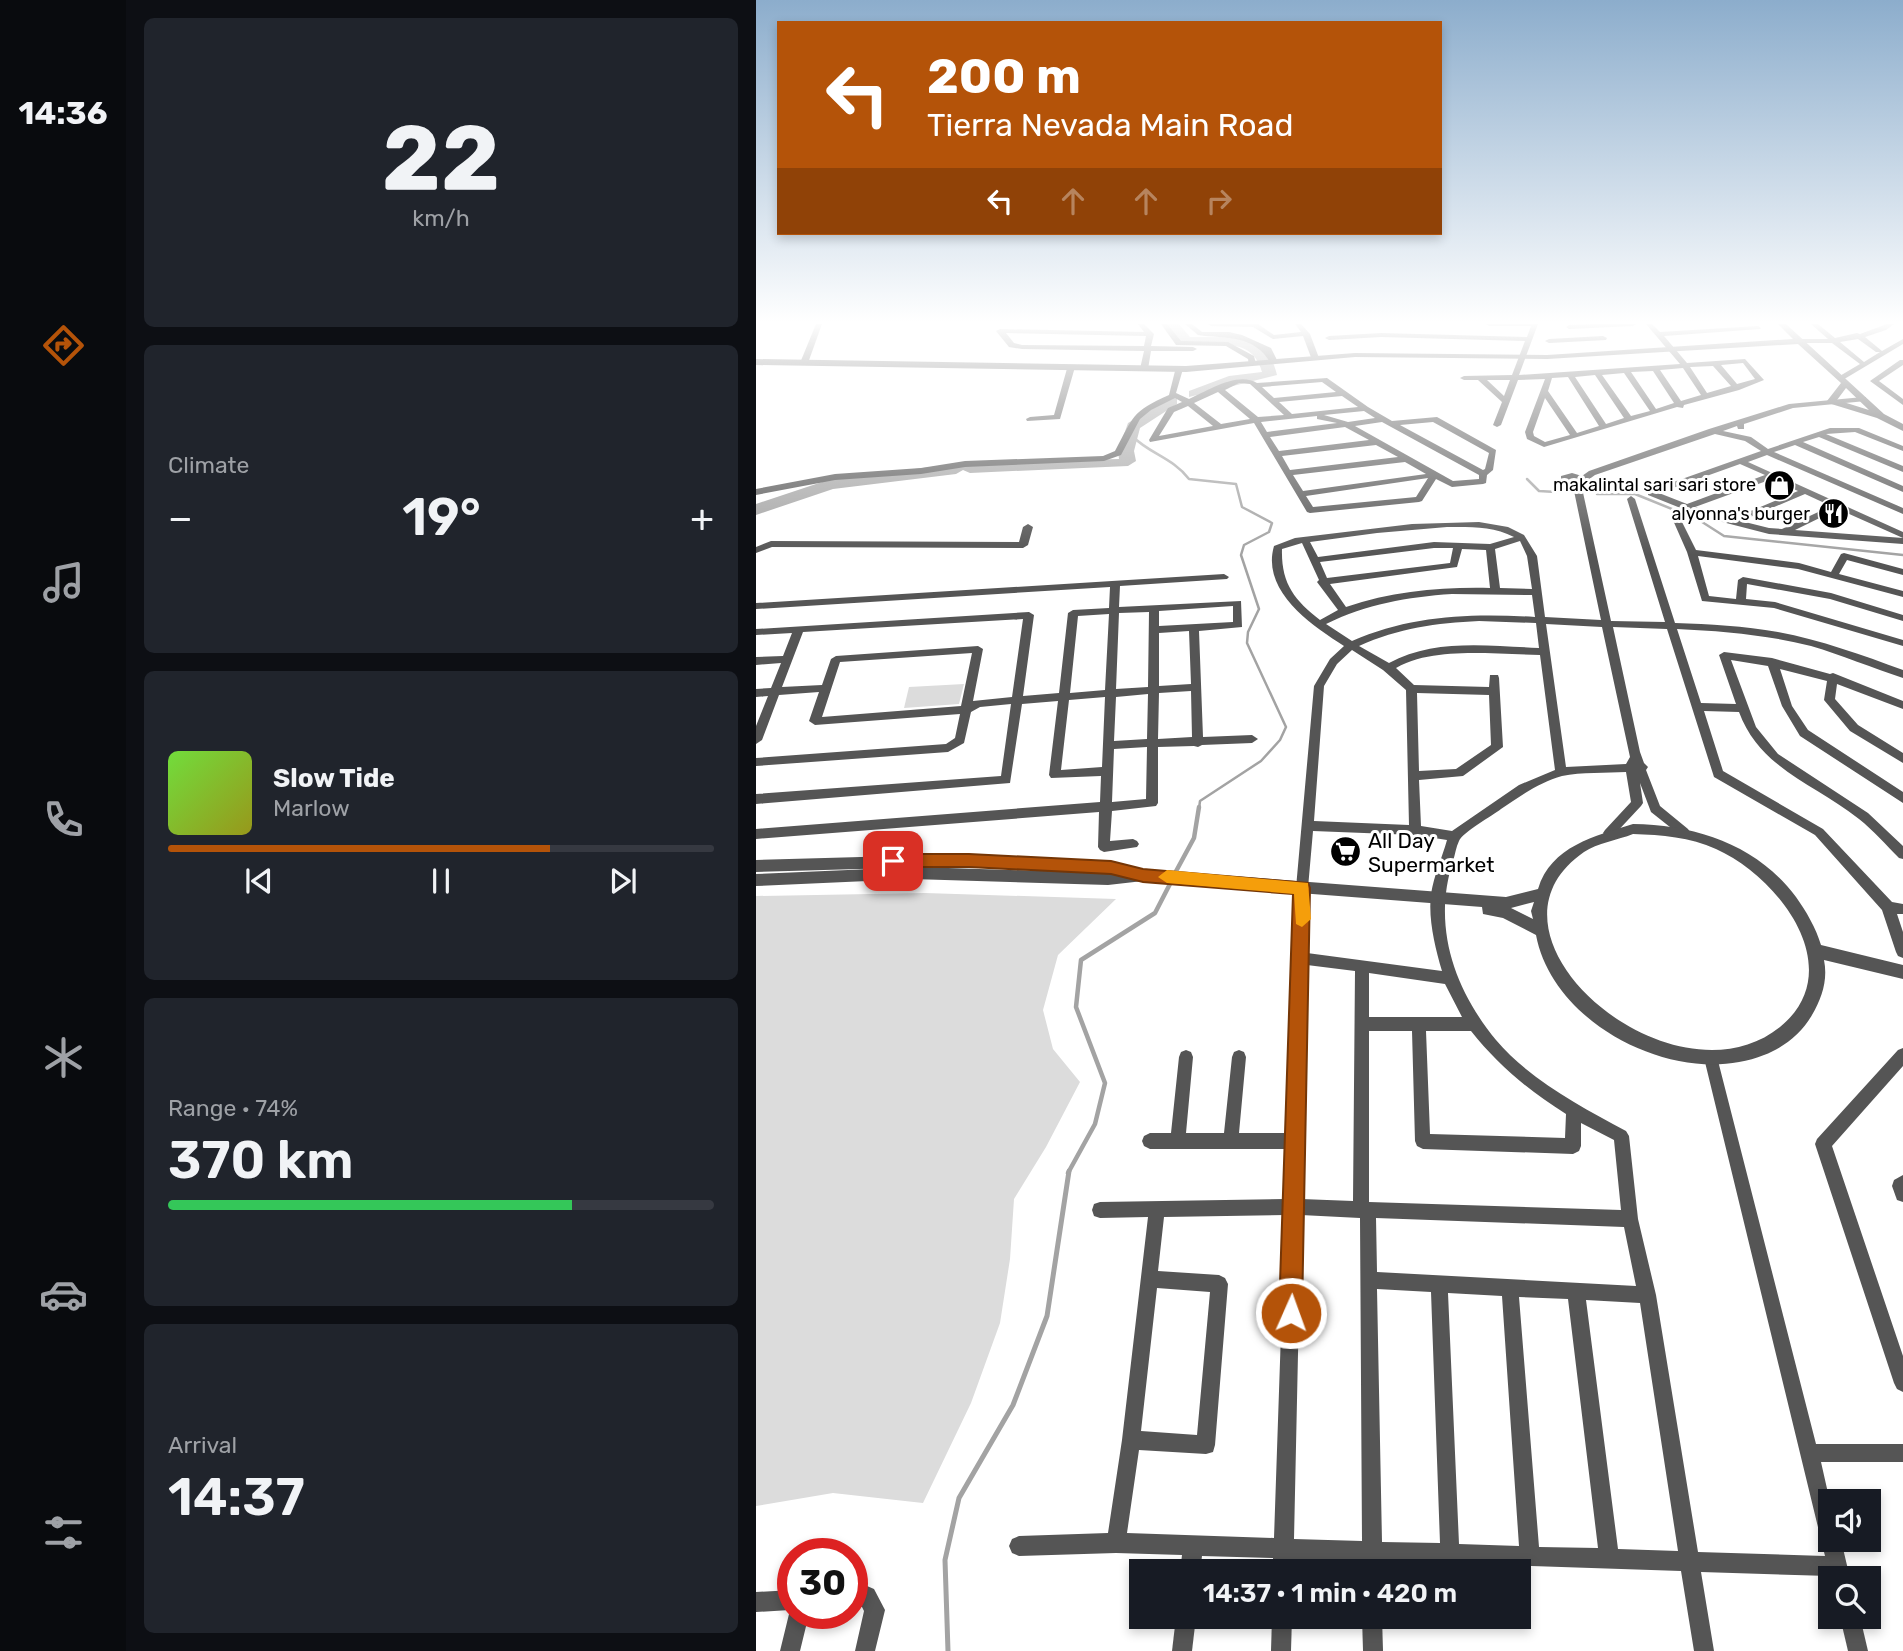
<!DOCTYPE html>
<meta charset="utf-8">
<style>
:root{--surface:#171b24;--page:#20242c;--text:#f1f3f6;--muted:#9ea1a6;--line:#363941;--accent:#b45309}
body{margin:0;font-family:Rubik,sans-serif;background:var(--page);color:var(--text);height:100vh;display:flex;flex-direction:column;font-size:26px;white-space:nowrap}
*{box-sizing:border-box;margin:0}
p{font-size:23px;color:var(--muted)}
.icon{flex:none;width:38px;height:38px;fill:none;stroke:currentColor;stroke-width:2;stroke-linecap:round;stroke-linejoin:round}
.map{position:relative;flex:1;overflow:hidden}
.details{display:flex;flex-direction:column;gap:18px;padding:18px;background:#0d0f14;width:630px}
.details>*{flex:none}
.guide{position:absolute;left:21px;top:21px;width:665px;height:214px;border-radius:0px;box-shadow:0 4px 10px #0003;background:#b45309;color:#fff;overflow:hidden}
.fabs{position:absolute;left:1062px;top:1489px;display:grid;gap:14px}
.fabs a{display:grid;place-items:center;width:63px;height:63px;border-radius:0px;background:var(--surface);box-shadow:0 4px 10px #0003;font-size:35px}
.speed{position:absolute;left:21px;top:1538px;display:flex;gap:14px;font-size:35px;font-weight:700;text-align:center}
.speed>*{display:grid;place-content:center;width:91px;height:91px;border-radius:50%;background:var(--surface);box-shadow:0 4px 10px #0003;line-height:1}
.speed .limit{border:10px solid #d22;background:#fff;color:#111}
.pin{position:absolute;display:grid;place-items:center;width:60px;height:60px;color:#fff;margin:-30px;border-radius:14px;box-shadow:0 4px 10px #0006}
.me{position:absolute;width:77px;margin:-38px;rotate:2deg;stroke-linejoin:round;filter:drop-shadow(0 0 5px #0008)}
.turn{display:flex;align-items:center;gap:24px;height:147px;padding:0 35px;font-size:32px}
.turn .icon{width:91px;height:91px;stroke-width:2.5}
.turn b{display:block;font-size:49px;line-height:60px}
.lanes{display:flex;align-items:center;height:66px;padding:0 35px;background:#0003;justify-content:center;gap:35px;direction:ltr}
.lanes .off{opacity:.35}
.big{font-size:52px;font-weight:600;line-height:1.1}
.details .card{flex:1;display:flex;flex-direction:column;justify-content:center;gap:10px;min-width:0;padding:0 24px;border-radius:10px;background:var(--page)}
.details .dial{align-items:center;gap:0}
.dial b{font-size:91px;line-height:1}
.song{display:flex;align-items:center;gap:21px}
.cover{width:84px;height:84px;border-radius:10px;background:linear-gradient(135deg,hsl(100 70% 55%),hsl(60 70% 35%))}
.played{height:7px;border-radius:4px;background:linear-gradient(90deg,var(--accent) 70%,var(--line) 70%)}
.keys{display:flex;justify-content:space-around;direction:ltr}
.heat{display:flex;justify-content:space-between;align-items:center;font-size:38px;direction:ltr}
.charge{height:10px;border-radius:5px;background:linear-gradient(90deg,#34c759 74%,var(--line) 0)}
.trip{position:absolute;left:373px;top:1559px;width:402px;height:70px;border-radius:0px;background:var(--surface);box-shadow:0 4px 10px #0003;font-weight:600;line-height:70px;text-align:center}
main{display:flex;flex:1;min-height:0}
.dock{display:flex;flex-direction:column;width:126px;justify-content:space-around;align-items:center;background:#090b0e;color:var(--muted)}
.dock .icon{width:49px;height:49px}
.dock .selected{color:var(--accent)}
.dock b{font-size:32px;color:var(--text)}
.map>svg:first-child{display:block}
</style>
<main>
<nav class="dock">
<b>14:36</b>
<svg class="icon selected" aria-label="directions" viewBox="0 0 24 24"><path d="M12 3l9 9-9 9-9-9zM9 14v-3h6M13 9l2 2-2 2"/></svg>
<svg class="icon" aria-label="music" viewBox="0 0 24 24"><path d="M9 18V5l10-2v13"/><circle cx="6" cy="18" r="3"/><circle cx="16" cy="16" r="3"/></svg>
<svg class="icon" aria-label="phone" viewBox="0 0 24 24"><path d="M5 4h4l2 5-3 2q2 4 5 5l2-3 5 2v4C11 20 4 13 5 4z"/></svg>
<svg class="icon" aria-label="climate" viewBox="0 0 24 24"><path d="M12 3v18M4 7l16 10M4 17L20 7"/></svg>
<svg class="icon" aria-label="car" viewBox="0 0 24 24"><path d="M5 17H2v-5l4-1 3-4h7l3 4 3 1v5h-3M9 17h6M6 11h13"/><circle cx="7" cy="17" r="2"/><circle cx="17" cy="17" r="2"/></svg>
<svg class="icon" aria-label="filters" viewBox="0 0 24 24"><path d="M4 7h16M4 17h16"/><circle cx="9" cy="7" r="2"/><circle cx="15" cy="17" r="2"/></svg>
</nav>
<section class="details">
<div class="card dial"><b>22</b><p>km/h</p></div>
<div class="card"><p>Climate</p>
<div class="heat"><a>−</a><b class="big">19°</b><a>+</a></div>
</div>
<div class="card">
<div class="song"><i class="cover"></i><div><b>Slow Tide</b><p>Marlow</p></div></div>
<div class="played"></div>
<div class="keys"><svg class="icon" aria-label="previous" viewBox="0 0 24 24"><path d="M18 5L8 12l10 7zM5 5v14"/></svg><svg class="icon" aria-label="pause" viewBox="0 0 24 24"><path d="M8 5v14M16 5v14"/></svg><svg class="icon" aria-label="next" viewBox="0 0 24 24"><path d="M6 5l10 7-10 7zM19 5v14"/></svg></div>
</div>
<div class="card"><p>Range · 74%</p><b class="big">370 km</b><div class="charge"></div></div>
<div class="card"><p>Arrival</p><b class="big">14:37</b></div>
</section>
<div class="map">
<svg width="1147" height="1651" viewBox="0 0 1147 1651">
<rect width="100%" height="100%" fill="#fff"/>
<g fill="#dcdcdc">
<path d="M208,684l-5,20 -55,4 5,-21z"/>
<path d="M169,893l191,6 -58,56 -15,55 10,39 27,33 -34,65 -32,52 -4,60 -10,64 -29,80 -48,100 -90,-10 -77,13v-610z"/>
</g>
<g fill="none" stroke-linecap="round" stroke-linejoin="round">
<g stroke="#a3a3a3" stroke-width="2.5">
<path d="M376,436c18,18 41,22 57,43l47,5 6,23 30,16 -3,9 -25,13 -3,10 18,54 -11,23 -1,11 39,84 -6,13 -19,21 -61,40 -1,8"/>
<path d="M771,479l12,12 17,1"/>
<path d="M841,494h38l64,26 25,16 179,19"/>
</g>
<g stroke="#a3a3a3" stroke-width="4.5">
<path d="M418,875l20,-37 5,-31"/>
<path d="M312,1173l27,-49 10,-41 -29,-76 5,-47 74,-47 16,-31"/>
</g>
<path stroke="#a3a3a3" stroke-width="5" d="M192,1651l-3,-91 14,-62 54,-93 34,-89 22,-145"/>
<g fill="#a3a3a3" fill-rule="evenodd">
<path d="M410,324h13l11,13c34,1 77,-8 87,38l-88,22v-6l40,-15 33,-4c-11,-40 -52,-23 -81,-29z"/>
<path d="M416,397l5,1v6l-37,24 -6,23 2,10 -8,5 -158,7 -7,-3 -7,4 -123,15 -77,26v-11l75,-25 125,-15 7,3 7,-4 149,-4 -1,-8 10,-28z"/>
</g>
<g fill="#555" fill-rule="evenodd">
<path d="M60,324h6l-14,39 -7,2 -1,-2z"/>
<path d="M382,324h6l10,10 -3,12 42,1 4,2 -4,2h-42l-3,18 -4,2 -4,-2 4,-18 -122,-2 -13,-2 -13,-16 4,-2 144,3zM250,333l140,3 -2,10 -122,-1 -8,-2z"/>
<path d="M405,324h6l14,17 47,1 26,14 2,8 -7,2 -1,-7 -22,-13 -50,-1z"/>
<path d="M429,324h7l10,8h27l13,3 29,13 7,14 -7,2c-16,-30 -45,-25 -73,-29z"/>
<path d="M452,324h50l16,11 27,-3 -6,-8h6l9,10 9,24 -7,2 -9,-24 -30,3 -20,-12 -42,-1z"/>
<path d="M730,324h52l-19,51 161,-11 -34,-40h6l8,8 98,-6 3,2 -1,1 -96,7 23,27 58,-4 19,21 -25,10 -55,15 -1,3 -6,-1 -133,40 -17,-8 -2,-7 20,-53 -27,1 -17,45 -4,2 -4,-2 9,-23 -24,-22h-14l-4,-2 4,-2 48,-1 13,-34 -144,-4 -52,3 -4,-2 4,-2 52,-3 146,4 4,-11h-42zM987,363l12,16 -18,5 -16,-19zM957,366l18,20 -24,7 -17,-26zM927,368l18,27 -20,6 -21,-31zM897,371l21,32 -18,6 -25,-37zM868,373l26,38 -19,5 -29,-41zM839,375l29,43 -18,6 -31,-47zM812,377l31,49 -22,7 -29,-42 4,-13zM731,380h23l-6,16zM789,398l25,37 -25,7 -11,-6 -1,-4z"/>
<path d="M841,324h39l-3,2 -64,3 -3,-2 3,-2z"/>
<path d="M1055,324h7l17,14 22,-5 3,1 27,-10h7l-8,6 -21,7 17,14 21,-12v5l-62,37 -4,-2 1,-2 22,-13 -28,-21h-34l-1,-2 4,-2h27zM1102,339l18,13h4l-16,10 -24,-20z"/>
<path d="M847,336l4,2 -1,2 -57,3 -4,-2 4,-2z"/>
<path d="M1144,360h3v5l-24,16 24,18v6l-33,-24z"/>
<path d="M312,365l7,2 -15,52 -33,2 -1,-2 4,-2 24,-2z"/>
<path d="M420,367l7,2 -7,24 13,6c18,-8 49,-28 68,-16l70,-5 41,29 24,14 45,-4 59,33 -3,20 -6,5 -1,8 -3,1 -31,3 -16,-8 -14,22 -3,1 -109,11 -3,-1 -53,-89 -104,19 -1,-2 19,-32 14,-6 -7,-4 -24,12 -11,9 -19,36 -17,6 -139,6 -44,7 -86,6 -79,15v-6l79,-15 86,-6 44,-7 138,-5 12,-5c19,-35 16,-39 54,-56zM566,382l14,10 -62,6 -12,-11zM483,383l11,1 34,31 -26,2 -33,-27zM462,392l32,27 -29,5 -27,-21zM586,396l16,11 -66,7 -13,-12zM432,406l25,20 -54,10 15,-24zM608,411l11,7 -27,4 -24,-7zM561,416v3l20,4 -70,9 -6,-10zM626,422l97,53v4l-26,2 -98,-55zM677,422l56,31 -4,16 -2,1 -83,-45zM589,427l24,13 -90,11 -9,-14zM620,445l22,12 -108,13 -8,-14zM649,462l21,12 -123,17 -10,-16zM672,478l-12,19 -103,10 -7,-11z"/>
<path d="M1107,397h3v4l-73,7 -49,16v5h-6l-1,-3 -14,5 28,6 17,12 62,-21h29l44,18v5l-48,-19 -29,2 77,32v6l-84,-35 -16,5 100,44v6l-108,-47 -21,7 129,56v6l-136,-59 -19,7 155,70v6l-65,-29 -43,21 108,8v6l-134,-10 -66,-17 -55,-22v-4l113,-40 -16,-10 -30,-7 -120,41 -7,5v6l-6,2 29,133 54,1 -38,-123 4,-3 4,3 40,124c35,1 69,3 103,9 43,8 84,23 125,38v8c-31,-10 -61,-23 -92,-32 -44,-11 -89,-15 -134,-17l24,74 35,1 -17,-49 5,-3 48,6 58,16 3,-1 70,28v8l-66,-25 -2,15 23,26 45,28v10l-53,-32 -26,-31 3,-19 -47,-12 12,37 16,24 95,62v11l-103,-67 -18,-30 -14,-40 -37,-6 25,67 22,27 90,59 35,33v13l-4,-1c-13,-13 -26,-28 -40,-39 -44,-35 -99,-50 -120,-107l-35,-1 19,60 100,58 69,73 11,2v10h-6l6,18v26l-5,-2 -2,-4 -14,-42 -67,-75 -101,-58 -47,-148 -54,-2 27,125 4,11 4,4 -2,3 14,36 28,23 2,3 -2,3h-8l-29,-23 -11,-29 3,20 -2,3 -28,30h-8l-2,-3 2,-3 26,-28 -5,-30c-19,1 -45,0 -64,4 -22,6 -42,20 -61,33 -9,7 -38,23 -42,32 -3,6 -4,14 -6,20 -21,65 1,128 43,179 34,40 84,66 130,91l3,5 9,83 18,76 42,257 127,4 -121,-498 2,-5 5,-2 5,2 100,391h87v18h-82l9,40v38h11l9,38 -20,1 -1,-3 -128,-4 13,79h-20l-13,-80 -299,-10v11h-20v-11l-69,-2v13h-20v-14l-71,-2 -2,16h-20l2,-17 -66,-2 -97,3 -7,-3 -3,-7 3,-7 7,-3 89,-3 14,-93 26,-223 -48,1 -6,-2 -2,-6 2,-6 6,-2 185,-3 2,-50h-137l-6,-3 -2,-5 2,-5 6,-3h21l8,-76 2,-5 5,-2 5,2 2,5 -7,76h38l8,-76 2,-5 5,-2 5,2 2,5 -7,76h48l9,-245 18,-202 16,-27 14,-13c-33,-21 -83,-55 -70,-100l21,-8 117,-14 67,-2 29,5 16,8 13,21 8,61 56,3 -27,-129 -13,-5v-10l11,-3 10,3 7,-5 120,-42 80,-25zM984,464l25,11 -78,29 -28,-11zM816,479l7,2 1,2 -6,2 -6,-2v-3zM1016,479l26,12 -66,28 -37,-12zM1049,494l26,12 -49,23 -13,-1 -28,-7zM691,527c24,0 46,-1 67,10l-24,7 -56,-2 -116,15 -8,-15 67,-9zM764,541l7,15 5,33 -32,-1 -5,-39zM546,543l17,37 -2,2 21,28 -18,10c-26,-20 -39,-37 -38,-71zM678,548h19l-3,15 -123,15 -7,-16zM706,549l24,1 4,38c-49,-1 -97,3 -144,19l-16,-23 127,-17zM696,594l80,1 3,22c-63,-4 -124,-2 -183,24l-26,-17c41,-20 81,-27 126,-30zM723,621l57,2 3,25c-49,-2 -105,-10 -150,15l-30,-17c40,-18 77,-23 120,-25zM790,624l56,3 28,130 -4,7 -60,3zM596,650l31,20 23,20 3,135 -95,-4 10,-135 13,-22zM729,653l55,2 15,115 -36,15 -67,46 -31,-5 -2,-46 44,-4 40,-29 -4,-69 -1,-3h-8l-1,12 -75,-2 -18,-17c27,-15 58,-15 89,-15zM661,693l72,2 2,50 -35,24 -37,2zM557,831l102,4 32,5c-5,18 -13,35 -16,54 -3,25 4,53 11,77l-135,-18 1,-65zM551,965l48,6 -2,230 -52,-2zM613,973l76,11 17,33h-93zM613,1031h43l3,110 2,5 6,3 150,5 6,-3 2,-5v-23l33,17 7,70 -252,-8zM670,1031h45c27,34 58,60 95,83l-1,24 -135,-4zM529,1215l-11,323 -147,-5 12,-83 67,4 7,-2 2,-7 13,-161 -3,-6 -6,-3 -61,-4 6,-54zM545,1215l59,3 2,323 -68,-2zM620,1218l248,9 12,59 -259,-14zM401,1288l53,4 -13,143 -56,-4zM621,1289l54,3 9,251 -58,-1zM692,1293l54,3 17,250 -60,-2zM763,1297l49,2 30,249 -59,-1zM830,1300l54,3 38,248 -60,-2z"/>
<path d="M920,515l4,3 16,32 103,13 32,9 10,-18 3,-1 59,16v6l-56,-15 -8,14 64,17v6l-105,-28 -100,-13 11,40 27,3 2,-19 5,-3 88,16 72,22v6l-73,-22 -83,-15 -1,15 29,3 128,38v6l-129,-38 -72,-7 -15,-49 -15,-34z"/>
<path d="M272,524l5,3 -5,18 -5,3 -251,-1 -16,6v-6l15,-6 248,1 4,-15z"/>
<path d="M468,574l5,3 -2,2 -107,7 -1,21 122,-6 1,26 -43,4 4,106 49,-2 6,4 -6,4 -50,2 -4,2 -4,-1 -36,1v56l-2,3 -44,5 -2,30 23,-2 4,2 2,3 -2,3 -33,5 -4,-2 -2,-3 1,-35 -343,27v-10l344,-27 1,-26 -50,2 -2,-3 9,-74 -36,3 -12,79 -254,21v-10l245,-18 10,-72 -31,3 -9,5 -7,31 -16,9 -192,14v-8l190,-14 9,-6 5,-24 -145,11 -6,-4 10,-29 -40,3 -17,45 -6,4v-18l12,-30 -12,1v-8l15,-1 10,-25 -25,2v-8l27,-1 9,-23 -36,2v-6l273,-17 5,3 -11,81 36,-3 9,-80 5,-3 36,-2 1,-21 -354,22v-6zM477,606v16l-74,4v-15zM393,612l-1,75 -32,2 3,-76zM353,614l-4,76 -35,3 8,-77zM267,619l-11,78 -39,4 10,-52 -5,-3 -142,10 -5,3 -9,26 -40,2 21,-55zM433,631l2,53 -32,2v-53zM216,653l-11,53 -139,11 18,-55zM435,691l1,46 -34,2 1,-46zM392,694l-1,45 -33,2 2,-44zM349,697l-3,70 -41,3 8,-70zM391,747l-1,52 -34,3 2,-53z"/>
<path d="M1147,1048v18l-71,80 71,210v36l-6,-3 -3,-6 -79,-239 2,-5 81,-89z"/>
<path d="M1147,1175v27l-6,-2 -5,-14 2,-6z"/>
<path d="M111,1586l7,3 11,21 -10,41h-20l9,-40 -2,-4h-10v-20z"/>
<path d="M37,1590v24h16l-9,37h-20l10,-41 -34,2v-20z"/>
<path d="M420,1617h20l-4,34h-20z"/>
<path d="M516,1617h20l-1,34h-20z"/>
<path d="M606,1617h20l1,34h-20z"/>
<path d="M1084,1617h20l8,34h-20z"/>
</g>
<g fill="#555" fill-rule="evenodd">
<path d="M1022,324h8l98,90 19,10v7l-26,-13 -49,-15 -1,-2 14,-18 -43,-39 -251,15 -192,-2 -169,15 -430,-7v-6l430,7 169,-13 192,2 246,-16zM1090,388l23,22 -32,-10z"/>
<path d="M877,824c64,1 124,21 163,73 10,14 20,31 25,48l82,20v14l-79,-19c4,20 -2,38 -12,55 -10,18 -29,33 -48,40 -85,34 -211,-29 -228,-120l-33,-17 -20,-4 -1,-7 -339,-26 -35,4 -196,-6 -156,7v-12l138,-6 -138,4v-12l213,-6 142,7 29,8 366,28 32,-8c13,-43 57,-53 95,-65zM877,834c29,1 57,3 83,15 63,28 134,121 64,178 -107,86 -318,-91 -196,-175 13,-9 34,-12 49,-18zM213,866l141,7 -193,-6zM778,902l-3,9 2,8 -22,-11z"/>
</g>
</g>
<linearGradient id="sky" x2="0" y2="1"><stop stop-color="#8cadcc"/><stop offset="0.58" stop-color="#fff"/><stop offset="1" stop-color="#fff" stop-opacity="0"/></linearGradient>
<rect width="1147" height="555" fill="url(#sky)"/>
<path fill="#b45309" stroke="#753606" stroke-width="2" d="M137,854h76l142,7 32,8 165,14 2,5 -8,425 -3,8 -8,3 -8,-3 -4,-8 14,-419 -150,-12 -32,-8 -142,-7h-76l-9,-6z"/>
<path fill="#f59e0b" d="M411,870l141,13 3,36 -9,8 -6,-3 -2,-30 -127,-11 -9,-6z"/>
<defs>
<symbol id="shop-disc" viewBox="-11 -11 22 22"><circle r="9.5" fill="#000" stroke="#fff"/><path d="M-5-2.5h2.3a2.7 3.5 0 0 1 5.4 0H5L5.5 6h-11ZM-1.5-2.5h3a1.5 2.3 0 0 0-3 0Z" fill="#fff"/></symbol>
<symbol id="restaurant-disc" viewBox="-11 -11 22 22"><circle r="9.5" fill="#000" stroke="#fff"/><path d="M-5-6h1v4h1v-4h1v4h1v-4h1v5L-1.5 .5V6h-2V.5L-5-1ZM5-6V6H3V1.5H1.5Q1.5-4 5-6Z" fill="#fff"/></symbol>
<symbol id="supermarket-disc" viewBox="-11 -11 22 22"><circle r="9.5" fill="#000" stroke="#fff"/><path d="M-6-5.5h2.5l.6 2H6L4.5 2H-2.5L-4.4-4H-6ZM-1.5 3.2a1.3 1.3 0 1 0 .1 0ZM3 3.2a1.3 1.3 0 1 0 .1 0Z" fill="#fff"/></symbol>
</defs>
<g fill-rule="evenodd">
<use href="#shop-disc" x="1006" y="468" width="35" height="35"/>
<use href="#restaurant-disc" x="1060" y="496" width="35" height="35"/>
<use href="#supermarket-disc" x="572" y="834" width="35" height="35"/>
</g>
<g text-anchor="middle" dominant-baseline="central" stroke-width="6" stroke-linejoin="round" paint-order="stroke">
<g font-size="18" fill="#000" stroke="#fff" text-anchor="end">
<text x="1000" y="485">makalintal sari sari store</text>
<text x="1054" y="514">alyonna's burger</text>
</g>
<g font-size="21" fill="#000" stroke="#fff" text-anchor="start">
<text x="612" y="840">All Day<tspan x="612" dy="24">Supermarket</tspan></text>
</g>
</g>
</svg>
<div class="fabs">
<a><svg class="icon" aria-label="sound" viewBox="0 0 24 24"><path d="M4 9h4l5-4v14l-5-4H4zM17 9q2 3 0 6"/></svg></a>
<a><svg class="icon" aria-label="search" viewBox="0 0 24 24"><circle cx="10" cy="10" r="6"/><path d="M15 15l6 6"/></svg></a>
</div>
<div class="speed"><div class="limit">30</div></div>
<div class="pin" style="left:137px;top:861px;background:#d93025"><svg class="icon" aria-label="arrive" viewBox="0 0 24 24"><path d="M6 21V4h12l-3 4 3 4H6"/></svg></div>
<svg class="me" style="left:535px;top:1313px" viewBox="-20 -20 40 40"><circle r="17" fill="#b45309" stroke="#fff" stroke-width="3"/><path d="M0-11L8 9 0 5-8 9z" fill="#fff"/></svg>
<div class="trip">14:37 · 1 min · 420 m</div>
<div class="guide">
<div class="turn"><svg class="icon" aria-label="left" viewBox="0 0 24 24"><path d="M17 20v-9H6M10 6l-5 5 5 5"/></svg><div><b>200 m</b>Tierra Nevada Main Road</div></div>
<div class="lanes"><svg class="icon" aria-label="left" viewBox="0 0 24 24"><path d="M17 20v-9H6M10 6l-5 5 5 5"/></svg><svg class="icon off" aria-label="ahead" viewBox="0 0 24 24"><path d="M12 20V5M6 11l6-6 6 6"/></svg><svg class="icon off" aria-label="ahead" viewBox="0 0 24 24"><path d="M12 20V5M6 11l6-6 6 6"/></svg><svg class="icon off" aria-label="right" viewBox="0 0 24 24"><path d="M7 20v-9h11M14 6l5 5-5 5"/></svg></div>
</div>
</div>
</main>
